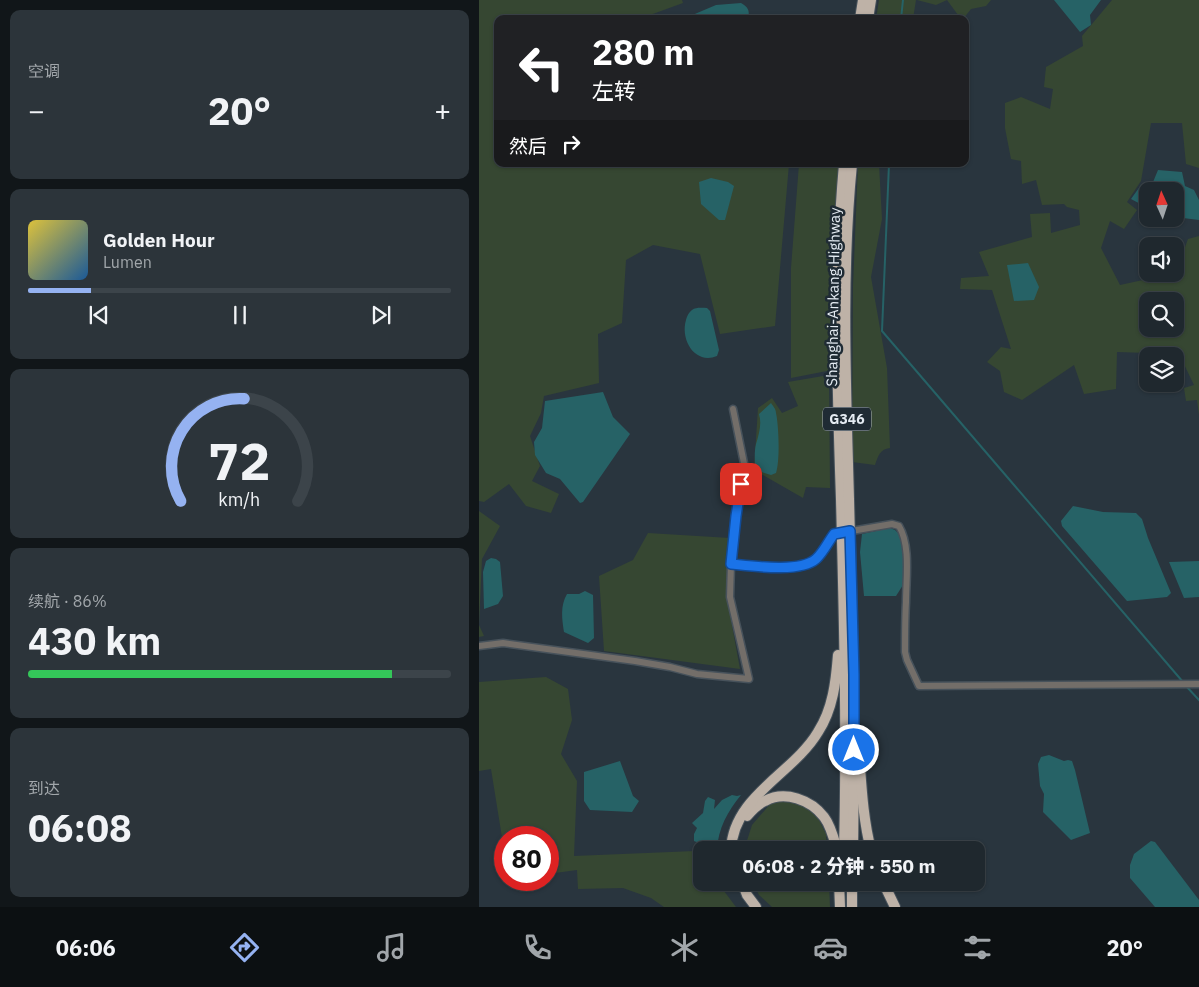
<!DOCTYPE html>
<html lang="zh">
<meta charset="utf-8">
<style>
:root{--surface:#1f282e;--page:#2c343a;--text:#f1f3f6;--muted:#a1a6aa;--line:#3c444a;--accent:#95b2f1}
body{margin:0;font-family:"IBM Plex Sans","Noto Sans SC",sans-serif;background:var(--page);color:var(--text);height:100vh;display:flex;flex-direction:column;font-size:19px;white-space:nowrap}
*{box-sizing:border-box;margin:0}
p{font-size:16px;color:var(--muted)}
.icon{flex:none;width:28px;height:28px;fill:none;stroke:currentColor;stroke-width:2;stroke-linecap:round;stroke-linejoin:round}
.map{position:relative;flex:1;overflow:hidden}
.sheet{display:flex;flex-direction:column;gap:10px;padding:10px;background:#111619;width:479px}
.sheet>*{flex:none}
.hud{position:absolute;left:15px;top:15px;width:475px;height:152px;border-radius:10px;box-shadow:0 1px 4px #0004,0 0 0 1px var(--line);background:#202124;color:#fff;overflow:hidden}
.needle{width:32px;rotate:357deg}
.buttons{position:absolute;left:660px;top:182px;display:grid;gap:10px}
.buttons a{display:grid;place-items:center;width:45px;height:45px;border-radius:10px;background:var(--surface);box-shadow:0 1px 4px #0004,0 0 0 1px var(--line);font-size:25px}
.speed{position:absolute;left:15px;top:826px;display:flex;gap:10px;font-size:25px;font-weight:700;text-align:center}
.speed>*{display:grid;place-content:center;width:65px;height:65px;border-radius:50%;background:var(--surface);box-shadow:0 1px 4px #0004,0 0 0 1px var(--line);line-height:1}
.speed .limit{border:8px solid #d22;background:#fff;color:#111}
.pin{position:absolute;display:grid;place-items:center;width:42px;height:42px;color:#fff;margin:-21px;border-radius:10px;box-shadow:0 2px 8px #0006}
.me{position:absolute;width:55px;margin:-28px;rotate:0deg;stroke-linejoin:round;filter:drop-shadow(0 0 4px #0008)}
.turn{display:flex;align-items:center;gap:18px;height:105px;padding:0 15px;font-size:22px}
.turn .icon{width:65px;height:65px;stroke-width:2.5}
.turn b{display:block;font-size:35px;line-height:42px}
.then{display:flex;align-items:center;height:48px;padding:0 15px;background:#0003;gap:10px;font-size:19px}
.big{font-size:38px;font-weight:800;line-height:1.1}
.sheet .card{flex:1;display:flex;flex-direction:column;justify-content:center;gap:8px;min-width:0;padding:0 18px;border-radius:10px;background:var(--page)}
.sheet .dial{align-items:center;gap:0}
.dial svg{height:130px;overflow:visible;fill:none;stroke:var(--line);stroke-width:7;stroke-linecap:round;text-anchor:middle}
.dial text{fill:var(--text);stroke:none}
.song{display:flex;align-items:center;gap:15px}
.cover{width:60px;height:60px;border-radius:8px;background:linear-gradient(135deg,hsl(50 70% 55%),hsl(210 70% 35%))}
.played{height:5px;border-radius:2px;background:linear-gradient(90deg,var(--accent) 15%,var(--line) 15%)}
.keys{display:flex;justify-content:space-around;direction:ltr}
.heat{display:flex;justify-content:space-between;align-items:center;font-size:28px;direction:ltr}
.charge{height:8px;border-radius:4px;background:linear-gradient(90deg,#34c759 86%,var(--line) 0)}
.trip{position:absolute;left:214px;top:841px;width:292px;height:50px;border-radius:10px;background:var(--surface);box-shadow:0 1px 4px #0004,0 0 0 1px var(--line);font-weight:800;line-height:50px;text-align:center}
.tab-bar{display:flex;height:80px;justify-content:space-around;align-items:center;background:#0c1012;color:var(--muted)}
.tab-bar .icon{width:35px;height:35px}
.tab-bar .active{color:var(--accent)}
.tab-bar b{font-size:22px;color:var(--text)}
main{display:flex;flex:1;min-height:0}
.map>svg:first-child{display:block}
</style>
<main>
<section class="sheet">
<div class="card"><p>空调</p>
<div class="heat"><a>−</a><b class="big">20°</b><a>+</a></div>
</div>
<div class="card">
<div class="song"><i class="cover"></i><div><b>Golden Hour</b><p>Lumen</p></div></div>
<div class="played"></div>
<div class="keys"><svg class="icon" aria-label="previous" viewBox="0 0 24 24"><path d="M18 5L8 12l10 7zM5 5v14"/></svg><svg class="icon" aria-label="pause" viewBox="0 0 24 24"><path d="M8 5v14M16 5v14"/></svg><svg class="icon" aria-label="next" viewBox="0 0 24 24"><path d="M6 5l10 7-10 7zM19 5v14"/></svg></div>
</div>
<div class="card dial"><svg viewBox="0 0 100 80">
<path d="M14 69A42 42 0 1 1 86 69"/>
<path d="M14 69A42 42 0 0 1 53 6" stroke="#95b2f1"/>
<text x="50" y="56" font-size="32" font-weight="700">72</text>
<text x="50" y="72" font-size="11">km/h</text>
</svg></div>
<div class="card"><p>续航 · 86%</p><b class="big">430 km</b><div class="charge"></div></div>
<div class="card"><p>到达</p><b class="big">06:08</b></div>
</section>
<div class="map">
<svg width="721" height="907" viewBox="0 0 721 907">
<rect width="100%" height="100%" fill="#29353e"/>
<g fill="#364732" fill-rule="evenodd">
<path d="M0,0h203l1,3 -33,12 2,4h-154v145h291l-14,162 -55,8 -20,-80 -47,-9 -27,15 -4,63 -24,11 1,49 -55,13 -3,17 -11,23 10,30 -8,15 27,13 -8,19 -25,-7 -17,-22 -25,18 -5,-1z"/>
<path d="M400,0h37l-3,19h-37z"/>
<path d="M438,0h74l-5,6 -15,3 -8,10h-2l-14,-19 -11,5z"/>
<path d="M633,0h87v168l-13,-4 -4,-41h-31l-10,58 -14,21 10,8 -13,19 -14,-8 -9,27 19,37 23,-5 29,3 16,-44 11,-3v179l-2,-15 -11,1 -2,-13 10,-3 -15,-31 -62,-2 -1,37 -32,5 -10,-29 -52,35 -18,-8 -4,-21 -13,-9 14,-15 10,2 -19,-59 -32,-1 1,-11 28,-2 -10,-24 53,-15 -2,-23 20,-1 1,20 29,-8 -1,-15 -12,-3 -3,-3 -22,1 -6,-25 -14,4 -1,-23 -10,-2 -6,-31v-25l16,-6 29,12 3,-20 -9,-2 2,-20 37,-21 -1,-10zM669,301h27v28h-27z"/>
<path d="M320,164h40l-5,121 -2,85 -41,8v-110z"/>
<path d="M379,164h21l3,55 -11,58 16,91 3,80c-10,1 -12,8 -15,17l-23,-3 1,-176z"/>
<path d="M350,375l1,113 -24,-1 -3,11 -49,-28 4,-62 14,-10 10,15 16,-7 -10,-24z"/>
<path d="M0,511l21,15 -18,33 -3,66 5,11 -5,1z"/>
<path d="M169,533l82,5 -4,55 14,76 -136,-18 -5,-75 34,-16z"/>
<path d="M67,677l22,12 4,31 -11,34 16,27 -3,75 121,-5 6,9v22l17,1 18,24h-72l-13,-9 -28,-10 -45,1 -1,-19 -29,4v-36h-43v18l-14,-87 -12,2v-89z"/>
<path d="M297,802h17l15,6 11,12 7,14 1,16h-83l8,-25 19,-22z"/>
<path d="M274,883h76l1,24h-58l-13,-12z"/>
</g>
<g fill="#266266">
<path d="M575,0h47l-11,15 1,10 -11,7z"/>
<path d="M262,3c7,4 9,7 7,16h-65l33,-14z"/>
<path d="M679,170l24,2 3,14 9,4 5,10v20l-24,-3v-26h-27v17l-17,-9 10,-14 10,2z"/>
<path d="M232,178l17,4 6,4 -9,34h-6l-18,-16 -2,-22z"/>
<path d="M549,263l11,24 -5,13 -20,1 -7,-36z"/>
<path d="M228,308l3,3 9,39 -2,6c-22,9 -37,-16 -31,-36 1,-3 2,-7 6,-10 4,-3 10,-2 15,-2z"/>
<path d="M124,392l10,25 17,17 -47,68 -3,1 -20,-24 -14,-6 -11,-18 -1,-13 8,-14 3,-27z"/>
<path d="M292,403c2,3 5,6 5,10 3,14 4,48 0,60l-5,2 -16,-5c0,-9 -1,-18 1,-26 3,-10 6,-20 3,-30z"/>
<path d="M594,506l30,6 33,1 6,6 6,19 23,55 -4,4 -40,4 -65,-75 -1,-5z"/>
<path d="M411,528l5,2 5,5 5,28 -2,22 -7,11h-32l-4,-44 2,-18z"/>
<path d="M12,558l5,1 4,3 3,34 -5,8 -14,5 -1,-37 3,-11z"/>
<path d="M720,561v36l-15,1 -15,-36z"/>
<path d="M106,591l8,4 1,43 -6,5 -24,-11c-2,-13 -4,-26 3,-38h12z"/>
<path d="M570,755l15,6 4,-1 4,1 3,9 15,63 -19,7 -28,-28 1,-18 -4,-8 -2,-22 3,-7z"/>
<path d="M141,761l13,35 6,5 -7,11 -42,-2 -6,-9v-29z"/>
<path d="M253,795l5,1 4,-1c-13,16 -23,33 -24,55h-10l-2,-2 5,-8 -11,3 -5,-2v-7l3,-6 -5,-5 11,-10 2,-12 3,-4 7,3 -1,9 8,-9z"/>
<path d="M672,841l4,1 44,58v7h-44l-25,-29v-13l4,-11z"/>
</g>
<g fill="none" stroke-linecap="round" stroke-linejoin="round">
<g stroke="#266266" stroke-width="2">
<path d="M422,19l2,-19"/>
<path d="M410,164l-7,167 301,351"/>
<path d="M707,686l14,15"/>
</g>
<defs>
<g id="minor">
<path d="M252,564l5,-48 5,-32 7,-1 -15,-74"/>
<path d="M0,646l24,-3 132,18 35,6 27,7 52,5 -19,-82 1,-33c22,2 68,9 85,-5 7,-6 12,-17 18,-25l58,-10 7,2c12,20 7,53 7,76 -1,17 -1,34 -1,50l2,8 12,26 281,-2"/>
</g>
<g id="trunk">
<path d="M381,19l3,-19"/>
<path d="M389,19l3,-19"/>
<path d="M365,164c-10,111 -7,223 -3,335 3,117 6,234 3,351"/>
<path d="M373,164c-11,111 -6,224 -3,335 3,117 6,234 4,351"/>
<path d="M381,767c2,28 4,56 11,83"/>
<path d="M268,816c5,-6 11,-12 18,-15 20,-11 46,-1 59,16 7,9 10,22 13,33"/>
<path d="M252,850c2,-54 62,-76 87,-118 15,-23 18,-51 20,-77"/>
<path d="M263,882l5,13 9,12"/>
<path d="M360,882l1,25"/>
<path d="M404,882l12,25"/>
<path d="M373,907v-25"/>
</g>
</defs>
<use href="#minor" stroke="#47525b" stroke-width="9"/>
<use href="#trunk" stroke="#47525b" stroke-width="12"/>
<use href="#minor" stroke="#736e69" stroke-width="6"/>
<use href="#trunk" stroke="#beb2a7" stroke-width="10"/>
</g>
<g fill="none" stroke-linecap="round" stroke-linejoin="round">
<defs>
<path id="route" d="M262,484l-5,32 -5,48c21,2 69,9 85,-5 7,-6 12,-17 18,-25l16,-3 4,144v75"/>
</defs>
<use href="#route" stroke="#114b97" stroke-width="12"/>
<use href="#route" stroke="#1a73e8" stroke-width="9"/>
</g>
<g text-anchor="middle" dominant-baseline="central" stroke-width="5" stroke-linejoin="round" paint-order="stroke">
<rect fill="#1f2b34" stroke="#a9b1b9" stroke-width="1" x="344" y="407.5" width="48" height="23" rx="4"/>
<g font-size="14" font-weight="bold" fill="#e4ebf2">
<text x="368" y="419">G346</text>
</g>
<g font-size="15" fill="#e4ebf2" stroke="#1f2b34">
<text transform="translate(354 297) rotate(-89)">Shanghai-Ankang Highway</text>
</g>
</g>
</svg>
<div class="buttons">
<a><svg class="needle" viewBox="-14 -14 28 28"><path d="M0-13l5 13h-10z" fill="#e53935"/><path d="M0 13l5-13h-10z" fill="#a1a6aa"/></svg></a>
<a><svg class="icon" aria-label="sound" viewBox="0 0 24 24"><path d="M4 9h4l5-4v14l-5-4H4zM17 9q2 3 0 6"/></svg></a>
<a><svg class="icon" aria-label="search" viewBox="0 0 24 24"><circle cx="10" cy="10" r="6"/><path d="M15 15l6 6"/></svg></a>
<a><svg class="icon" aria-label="layers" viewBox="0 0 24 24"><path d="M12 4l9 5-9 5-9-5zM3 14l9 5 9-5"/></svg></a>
</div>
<div class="speed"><div class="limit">80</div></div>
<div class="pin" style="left:262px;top:484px;background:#d93025"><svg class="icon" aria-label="arrive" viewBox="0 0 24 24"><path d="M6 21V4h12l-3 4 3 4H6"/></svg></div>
<svg class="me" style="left:375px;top:750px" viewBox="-20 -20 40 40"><circle r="17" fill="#1a73e8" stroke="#fff" stroke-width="3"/><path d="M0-11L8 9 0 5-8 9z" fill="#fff"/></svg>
<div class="trip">06:08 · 2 分钟 · 550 m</div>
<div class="hud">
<div class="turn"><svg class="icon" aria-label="left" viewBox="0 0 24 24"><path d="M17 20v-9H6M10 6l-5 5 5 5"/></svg><div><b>280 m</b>左转</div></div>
<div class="then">然后<svg class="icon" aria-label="right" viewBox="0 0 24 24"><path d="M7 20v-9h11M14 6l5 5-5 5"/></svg></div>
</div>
</div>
</main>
<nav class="tab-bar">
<b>06:06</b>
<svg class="icon active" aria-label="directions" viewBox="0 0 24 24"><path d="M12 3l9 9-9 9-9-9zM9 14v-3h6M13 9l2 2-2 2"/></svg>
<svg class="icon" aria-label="music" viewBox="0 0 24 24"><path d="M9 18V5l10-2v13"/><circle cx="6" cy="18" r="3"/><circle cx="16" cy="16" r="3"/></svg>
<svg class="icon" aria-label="phone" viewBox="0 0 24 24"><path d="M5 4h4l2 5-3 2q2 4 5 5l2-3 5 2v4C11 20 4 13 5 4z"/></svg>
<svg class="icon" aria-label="climate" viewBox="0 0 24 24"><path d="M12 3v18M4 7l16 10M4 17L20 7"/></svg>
<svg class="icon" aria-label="car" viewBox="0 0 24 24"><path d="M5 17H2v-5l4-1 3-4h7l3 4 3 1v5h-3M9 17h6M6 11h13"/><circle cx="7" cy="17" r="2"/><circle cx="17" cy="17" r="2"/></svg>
<svg class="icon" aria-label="filters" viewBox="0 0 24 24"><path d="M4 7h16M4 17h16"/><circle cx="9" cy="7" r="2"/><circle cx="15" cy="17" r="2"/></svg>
<b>20°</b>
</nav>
